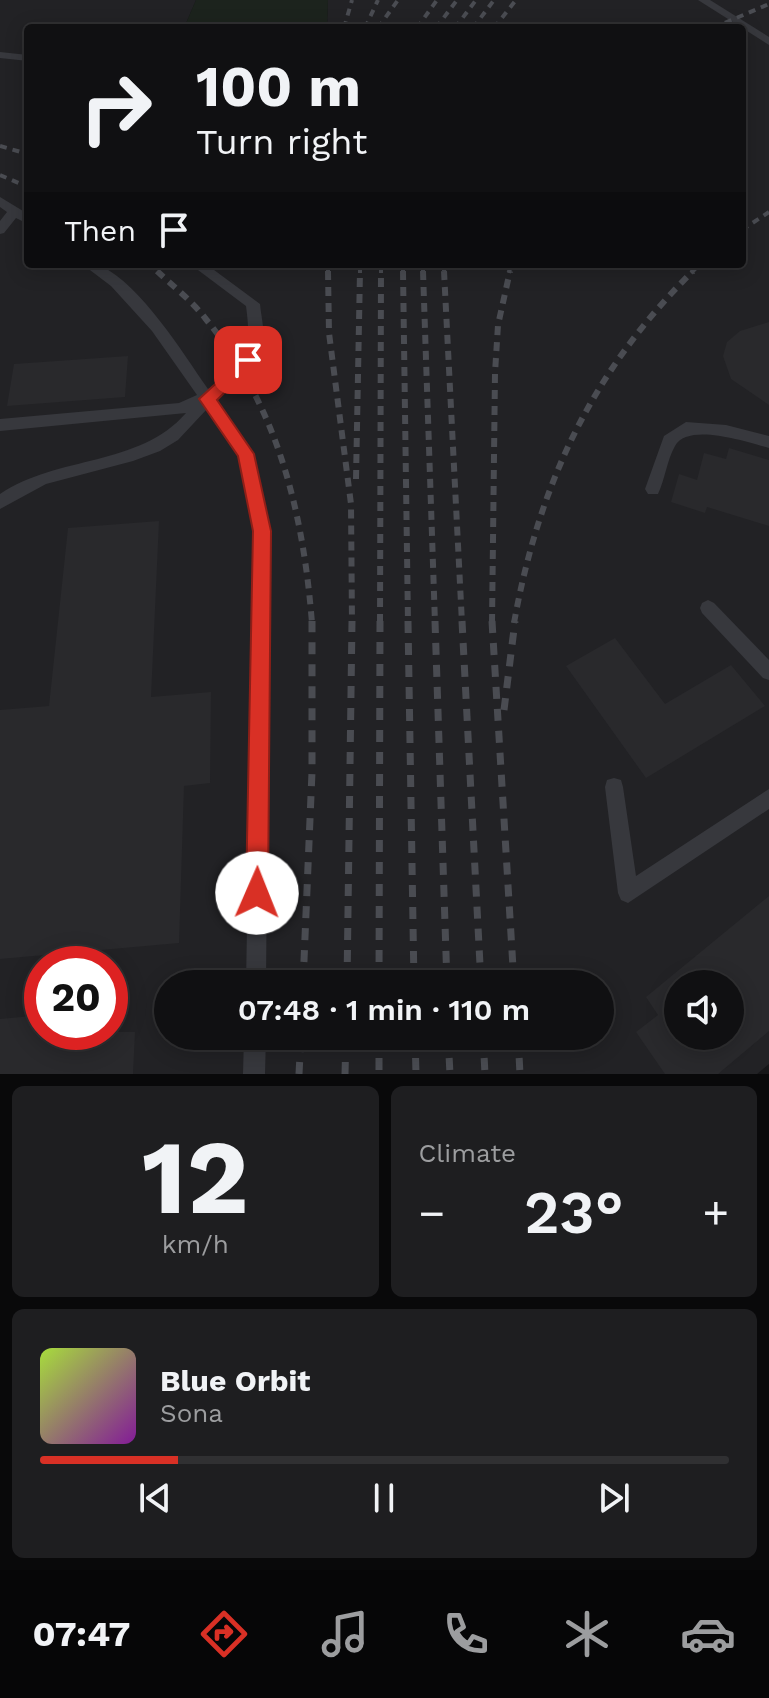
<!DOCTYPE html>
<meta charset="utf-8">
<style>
:root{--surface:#101012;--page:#1e1e20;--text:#f1f3f6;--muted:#9c9d9f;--line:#303032;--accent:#d93025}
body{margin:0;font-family:"Work Sans",sans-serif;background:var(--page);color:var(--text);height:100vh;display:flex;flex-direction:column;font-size:30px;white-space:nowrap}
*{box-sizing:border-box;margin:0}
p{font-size:26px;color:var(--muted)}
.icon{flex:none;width:44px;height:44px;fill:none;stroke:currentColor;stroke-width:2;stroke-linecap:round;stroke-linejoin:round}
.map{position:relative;height:1074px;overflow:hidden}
.drawer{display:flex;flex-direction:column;gap:12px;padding:12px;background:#09090a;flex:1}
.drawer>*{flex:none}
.guide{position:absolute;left:24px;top:24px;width:722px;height:244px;border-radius:8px;box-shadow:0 4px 20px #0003,0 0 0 2px var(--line);background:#101012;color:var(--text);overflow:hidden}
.buttons{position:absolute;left:664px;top:970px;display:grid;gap:16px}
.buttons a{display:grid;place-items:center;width:80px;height:80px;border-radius:50%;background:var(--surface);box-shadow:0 4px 20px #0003,0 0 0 2px var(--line);font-size:40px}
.speed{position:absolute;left:24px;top:946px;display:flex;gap:16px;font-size:40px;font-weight:700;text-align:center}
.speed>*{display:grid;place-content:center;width:104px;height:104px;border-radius:50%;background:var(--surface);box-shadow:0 4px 20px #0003,0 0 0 2px var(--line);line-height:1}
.speed .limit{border:12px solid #d22;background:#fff;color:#111}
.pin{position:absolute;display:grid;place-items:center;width:68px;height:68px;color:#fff;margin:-34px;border-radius:16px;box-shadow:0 4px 12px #0006}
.me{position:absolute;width:88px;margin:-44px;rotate:1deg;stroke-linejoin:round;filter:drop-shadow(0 0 6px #0008)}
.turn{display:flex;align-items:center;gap:28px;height:168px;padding:0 40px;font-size:36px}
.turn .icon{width:104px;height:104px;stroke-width:2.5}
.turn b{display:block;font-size:56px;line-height:68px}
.then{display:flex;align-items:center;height:76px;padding:0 40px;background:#0003;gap:16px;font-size:30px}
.big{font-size:60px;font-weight:600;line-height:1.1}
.drawer .widget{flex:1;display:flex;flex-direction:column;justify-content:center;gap:12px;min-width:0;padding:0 28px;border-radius:12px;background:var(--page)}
.drawer .dial{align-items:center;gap:0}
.dial b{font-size:104px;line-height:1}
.song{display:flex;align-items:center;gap:24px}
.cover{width:96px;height:96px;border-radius:12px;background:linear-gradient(135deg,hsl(80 70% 55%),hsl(290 70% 35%))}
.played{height:8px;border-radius:4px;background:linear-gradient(90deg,var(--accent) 20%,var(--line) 20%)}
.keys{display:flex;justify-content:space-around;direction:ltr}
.heat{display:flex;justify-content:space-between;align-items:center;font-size:44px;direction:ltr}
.drawer .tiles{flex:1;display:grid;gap:12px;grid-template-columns:1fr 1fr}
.widget:last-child{grid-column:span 2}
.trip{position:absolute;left:154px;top:970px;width:460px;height:80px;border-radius:40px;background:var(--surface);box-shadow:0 4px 20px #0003,0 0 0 2px var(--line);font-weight:600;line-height:80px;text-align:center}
.menu{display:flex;height:128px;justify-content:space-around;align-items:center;background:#060607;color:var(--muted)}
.menu .icon{width:56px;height:56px}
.menu .current{color:var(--accent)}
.menu b{font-size:36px;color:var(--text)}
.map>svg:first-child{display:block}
</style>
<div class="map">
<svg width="769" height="1074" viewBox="0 0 769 1074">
<rect width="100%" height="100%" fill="#161618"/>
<path fill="#222225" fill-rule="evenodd" d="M0,0h196l-12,28h-156v236h714v-236h-415l1,-28h441v1064l-12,10h-757zM42,964h68v68h-68zM168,984h432v52h-432zM678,984h52v52h-52z"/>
<path fill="#1c231d" d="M196,0h132l-1,28h-143z"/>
<g fill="#29292c" fill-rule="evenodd">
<path d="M769,322v83l-38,-26 -8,-23 4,-14 13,-11z"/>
<path d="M128,356l-3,41 -118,9 7,-42z"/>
<path d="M729,448l40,12v66l-62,-19 -2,6 -34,-11 8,-28 18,6 7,-27 22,6z"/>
<path d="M159,521l-8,176 60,-5 -1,91 -26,3 -5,157 -179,16v-249l49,-4 19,-178z"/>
<path d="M615,638l50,66 66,-39 34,41 -119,72 -80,-112z"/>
<path d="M769,896v135l-51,43h-53l-29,-42 22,-17 -12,-18zM678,984h52v52h-52z"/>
<path d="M42,1015v17h93l-2,42h-133v-55z"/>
</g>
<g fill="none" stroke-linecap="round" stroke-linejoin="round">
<g fill="#37383d" fill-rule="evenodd">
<path d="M698,0h12l59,37v8z"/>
<path d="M0,52l28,3v6l-28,-3z"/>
<path d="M0,197l28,17v10l-12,-6 -12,15 -4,1v-13l7,-9 -7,-5z"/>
<path d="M82,264c7,0 13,-1 19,2 41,20 81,86 107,123 39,-25 44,-38 38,-83l-56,-42h16l54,40c1,12 5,26 3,38 -4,25 -27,44 -48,57l39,55 16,77 -4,453h-20l8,-453 -15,-75 -32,-47 -29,31 -18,11 -27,10 -87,23 -46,25v-15c58,-39 139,-27 186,-81l-186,18v-12l179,-16 18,-8 -45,-64 -41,-45z"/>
<path d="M686,422l40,3 43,11v12c-22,-6 -81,-26 -94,-2 -8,14 -10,33 -17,48h-10l-3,-5 19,-53z"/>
<path d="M708,600l6,3 55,57v20l-6,-2 -61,-65 -2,-5 2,-5z"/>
<path d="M614,778l7,2 2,7 13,89 133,-87v20l-141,94 -7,-3 -3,-7 -13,-106 2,-7z"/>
<path d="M244,1036h22l-1,38h-22z"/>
</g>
<g stroke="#4a4c52" stroke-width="4" stroke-dasharray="7 6" stroke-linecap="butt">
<path d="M344,28l8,-28"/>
<path d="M365,28l13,-28"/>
<path d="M378,28l20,-28"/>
<path d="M417,28l20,-28"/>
<path d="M436,28l21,-28"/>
<path d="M455,28l21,-28"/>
<path d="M473,28l21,-28"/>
<path d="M494,28l22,-28"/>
<path d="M713,28l56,-24"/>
<path d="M0,146l28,8"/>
<path d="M0,175l28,12"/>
<path d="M742,230l27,-18"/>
<path d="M150,264l9,9"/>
<path d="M403,264v9"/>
<path d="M423,264v9"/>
<path d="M444,264v9"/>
<path d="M328,273v-9"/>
<path d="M360,273v-9"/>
<path d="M381,273v-9"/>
<path d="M509,273l2,-9"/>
<path d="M691,273l9,-9"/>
</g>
<g stroke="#4a4c52" stroke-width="6" stroke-dasharray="9 7" stroke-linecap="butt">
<path d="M157,271c16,15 35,30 48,47 73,89 98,193 107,305"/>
<path d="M328,271l1,62 22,171 1,119"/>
<path d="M403,271l5,352"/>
<path d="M423,271l12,352"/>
<path d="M444,271l18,352"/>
<path d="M356,479l4,-208"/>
<path d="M380,623l1,-352"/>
<path d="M492,623l3,-250 3,-48 12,-54"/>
<path d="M514,623c25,-139 78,-252 179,-352"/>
</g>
<g stroke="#4a4c52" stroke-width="7" stroke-dasharray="12 10" stroke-linecap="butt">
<path d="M408,621l6,363"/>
<path d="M435,621l12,363"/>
<path d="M462,621l19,363"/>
<path d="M492,621l22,363"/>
<path d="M504,710l11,-89"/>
<path d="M303,984l9,-212v-151"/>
<path d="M347,984l5,-363"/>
<path d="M379,984l1,-363"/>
<path d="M379,1036v38"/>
<path d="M415,1036l1,38"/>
<path d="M448,1036l2,38"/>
<path d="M483,1036l2,38"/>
<path d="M518,1036l2,38"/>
<path d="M299,1074l2,-38"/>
<path d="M345,1074l1,-38"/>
</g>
</g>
<path fill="#d93025" stroke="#8d1f18" stroke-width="2" d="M248,354l6,2v8l-37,36 37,54 17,77 -3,362 -3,8 -8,4 -8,-4 -3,-8 7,-362 -15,-75 -39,-57z"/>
</svg>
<div class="buttons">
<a><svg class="icon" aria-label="sound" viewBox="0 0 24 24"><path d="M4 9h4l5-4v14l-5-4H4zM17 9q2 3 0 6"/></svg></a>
</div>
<div class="speed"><div class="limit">20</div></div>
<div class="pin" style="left:248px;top:360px;background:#d93025"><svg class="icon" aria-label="arrive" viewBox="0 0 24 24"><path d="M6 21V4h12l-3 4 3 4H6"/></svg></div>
<svg class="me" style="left:257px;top:893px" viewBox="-20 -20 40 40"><circle r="19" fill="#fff"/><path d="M0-13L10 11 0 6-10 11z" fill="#d93025"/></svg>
<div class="trip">07:48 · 1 min · 110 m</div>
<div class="guide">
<div class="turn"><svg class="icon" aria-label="right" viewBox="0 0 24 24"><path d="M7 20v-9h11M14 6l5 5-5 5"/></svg><div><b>100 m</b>Turn right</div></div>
<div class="then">Then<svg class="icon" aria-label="arrive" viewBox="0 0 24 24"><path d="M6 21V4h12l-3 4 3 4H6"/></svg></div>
</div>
</div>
<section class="drawer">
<div class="tiles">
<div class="widget dial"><b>12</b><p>km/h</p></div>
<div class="widget"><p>Climate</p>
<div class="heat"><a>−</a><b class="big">23°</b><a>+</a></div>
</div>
<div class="widget">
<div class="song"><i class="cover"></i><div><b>Blue Orbit</b><p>Sona</p></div></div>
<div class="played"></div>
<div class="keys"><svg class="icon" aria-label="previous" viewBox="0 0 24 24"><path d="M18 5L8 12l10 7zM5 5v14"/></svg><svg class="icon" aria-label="pause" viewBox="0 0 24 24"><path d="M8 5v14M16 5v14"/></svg><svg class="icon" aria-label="next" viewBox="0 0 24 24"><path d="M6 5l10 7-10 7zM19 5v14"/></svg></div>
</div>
</div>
</section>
<nav class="menu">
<b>07:47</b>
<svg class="icon current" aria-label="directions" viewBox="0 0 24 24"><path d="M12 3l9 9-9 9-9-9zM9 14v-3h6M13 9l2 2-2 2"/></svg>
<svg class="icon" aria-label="music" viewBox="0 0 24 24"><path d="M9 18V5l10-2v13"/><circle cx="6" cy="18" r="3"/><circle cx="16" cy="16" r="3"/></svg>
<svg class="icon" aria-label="phone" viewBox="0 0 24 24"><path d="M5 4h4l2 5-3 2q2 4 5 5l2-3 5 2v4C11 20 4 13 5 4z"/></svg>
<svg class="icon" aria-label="climate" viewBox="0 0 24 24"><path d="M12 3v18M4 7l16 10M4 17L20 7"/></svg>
<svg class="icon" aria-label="car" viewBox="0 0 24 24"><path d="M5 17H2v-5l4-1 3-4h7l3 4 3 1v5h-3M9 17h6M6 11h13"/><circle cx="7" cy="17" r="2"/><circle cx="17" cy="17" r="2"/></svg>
</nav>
